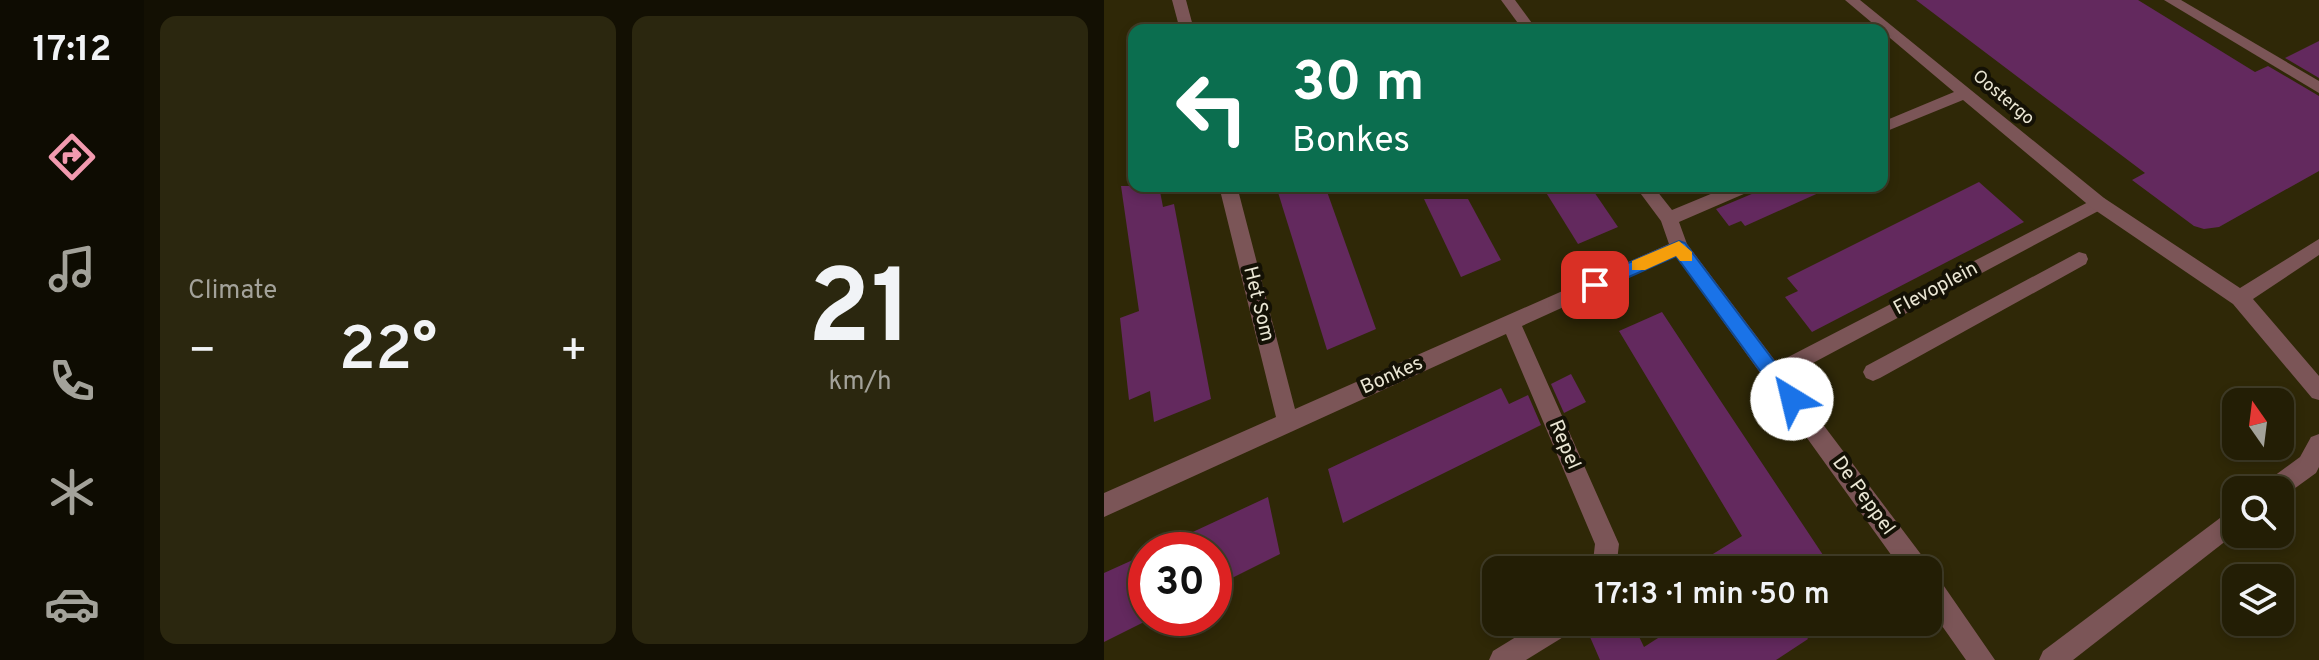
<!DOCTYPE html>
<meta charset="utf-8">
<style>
:root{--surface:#231e05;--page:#2b270f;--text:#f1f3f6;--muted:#a3a29a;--line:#403c27;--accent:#f29aaf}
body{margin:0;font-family:Overpass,sans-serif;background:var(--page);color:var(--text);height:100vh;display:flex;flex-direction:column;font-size:30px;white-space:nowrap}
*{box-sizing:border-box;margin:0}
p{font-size:26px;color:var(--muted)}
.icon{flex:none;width:44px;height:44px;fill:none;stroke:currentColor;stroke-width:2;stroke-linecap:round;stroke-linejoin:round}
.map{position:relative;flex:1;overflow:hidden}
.sheet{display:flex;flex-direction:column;gap:16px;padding:16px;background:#131003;width:960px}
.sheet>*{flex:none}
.banner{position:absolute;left:24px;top:24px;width:760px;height:168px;border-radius:16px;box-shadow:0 4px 12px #0003,0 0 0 2px var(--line);background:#0b6e4f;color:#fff;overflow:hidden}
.needle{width:52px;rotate:346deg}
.tools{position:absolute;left:1118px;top:388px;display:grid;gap:16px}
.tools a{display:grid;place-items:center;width:72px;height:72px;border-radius:16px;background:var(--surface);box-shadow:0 4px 12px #0003,0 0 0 2px var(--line);font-size:40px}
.speed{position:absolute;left:24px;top:532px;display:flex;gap:16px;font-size:40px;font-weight:700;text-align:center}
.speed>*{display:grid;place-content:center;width:104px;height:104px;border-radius:50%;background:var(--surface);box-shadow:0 4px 12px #0003,0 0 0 2px var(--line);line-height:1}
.speed .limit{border:12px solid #d22;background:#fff;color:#111}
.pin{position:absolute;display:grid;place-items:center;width:68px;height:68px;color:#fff;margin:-34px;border-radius:16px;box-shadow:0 4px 12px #0006}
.me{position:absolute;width:88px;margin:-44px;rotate:324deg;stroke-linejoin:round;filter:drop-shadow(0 0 6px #0008)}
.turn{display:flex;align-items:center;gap:28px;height:168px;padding:0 32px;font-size:36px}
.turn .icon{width:104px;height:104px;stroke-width:2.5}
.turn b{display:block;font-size:56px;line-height:68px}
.big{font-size:60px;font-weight:600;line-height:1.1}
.sheet .card{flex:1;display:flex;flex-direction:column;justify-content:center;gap:12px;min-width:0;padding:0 28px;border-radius:16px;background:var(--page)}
.sheet .dial{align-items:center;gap:0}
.dial b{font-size:104px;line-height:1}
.heat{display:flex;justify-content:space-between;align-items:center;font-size:44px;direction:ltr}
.sheet .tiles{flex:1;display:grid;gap:16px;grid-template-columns:repeat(2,1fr)}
.trip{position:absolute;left:378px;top:556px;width:460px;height:80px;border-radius:16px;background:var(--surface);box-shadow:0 4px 12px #0003,0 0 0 2px var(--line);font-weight:600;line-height:80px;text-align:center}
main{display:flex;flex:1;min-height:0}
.tabs{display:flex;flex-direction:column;width:144px;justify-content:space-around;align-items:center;background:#0e0c02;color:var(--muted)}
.tabs .icon{width:56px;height:56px}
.tabs .on{color:var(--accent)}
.tabs b{font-size:36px;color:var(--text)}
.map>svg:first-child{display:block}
</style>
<main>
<nav class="tabs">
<b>17:12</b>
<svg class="icon on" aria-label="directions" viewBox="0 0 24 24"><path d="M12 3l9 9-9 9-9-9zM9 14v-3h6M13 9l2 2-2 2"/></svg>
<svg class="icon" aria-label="music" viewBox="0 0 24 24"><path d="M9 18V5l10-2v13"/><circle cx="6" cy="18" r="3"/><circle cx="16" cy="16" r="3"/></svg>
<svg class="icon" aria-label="phone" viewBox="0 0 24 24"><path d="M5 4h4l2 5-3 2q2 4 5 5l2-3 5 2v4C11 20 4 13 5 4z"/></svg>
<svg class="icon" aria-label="climate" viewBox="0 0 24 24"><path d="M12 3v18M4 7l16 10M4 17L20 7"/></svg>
<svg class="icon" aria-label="car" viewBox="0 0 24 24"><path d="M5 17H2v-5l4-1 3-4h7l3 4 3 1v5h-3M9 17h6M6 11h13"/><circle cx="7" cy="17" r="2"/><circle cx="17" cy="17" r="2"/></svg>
</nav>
<section class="sheet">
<div class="tiles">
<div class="card"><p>Climate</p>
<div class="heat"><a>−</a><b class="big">22°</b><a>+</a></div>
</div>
<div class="card dial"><b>21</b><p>km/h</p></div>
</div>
</section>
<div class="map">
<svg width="1215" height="660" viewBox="0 0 1215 660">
<rect width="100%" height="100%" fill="#2f2807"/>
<g fill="#63295e">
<path d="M812,0h222l117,72 13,-6 51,30v75l-100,56 -15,2 -10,-3 -62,-46 13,-7z"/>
<path d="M1215,41v37l-34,-20z"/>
<path d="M875,182l45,40 -212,110 -27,-35 13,-6 -11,-13z"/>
<path d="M17,186h38l4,21 11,-3 37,195 -57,23 -4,-31 -21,9 -9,-82 19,-7z"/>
<path d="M172,186h49l51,143 -49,21z"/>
<path d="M438,186h48l28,41 -40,17z"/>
<path d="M655,186h75l-89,40 -4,-5 -12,5 -13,-17 38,-16z"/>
<path d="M320,199h44l33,61 -40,17z"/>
<path d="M558,312l60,91 111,167h-146l55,-34 -123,-205z"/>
<path d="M467,374l15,28 -22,11 -13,-29z"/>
<path d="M397,388l8,16 19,-9 13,30 -198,98 -15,-54z"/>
<path d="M164,497l12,57 -66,33v-37h-60z"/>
<path d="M42,554v67l-42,21v-69z"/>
<path d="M509,622h19l12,25 39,-25h115l10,17 -32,21h-176l-10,-23z"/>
</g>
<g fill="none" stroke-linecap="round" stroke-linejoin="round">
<path fill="#7b5557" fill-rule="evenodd" d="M975,252l7,2 2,5 -2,5 -206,114 -7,3 -7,-3 -3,-6 3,-6z"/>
<path fill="#7b5557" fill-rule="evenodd" d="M994,197l6,1 3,5 -3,5 -323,172 -7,3 -7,-3 -3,-6 3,-6z"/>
<g fill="#7b5557" fill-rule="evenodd">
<path d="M68,0h14l8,30h-14z"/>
<path d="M397,0h14l22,30h-14z"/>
<path d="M741,0h15l244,198 136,90 79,-49v16l-66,44 66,77v24l-7,-2 -79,-94 -141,-96 -129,-108 -81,33v-11l72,-30z"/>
<path d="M1060,0h17l138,81v12z"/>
<path d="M115,186h18l58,223 374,-165 -8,-23 -26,-35h18l19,24 58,-24h26l-3,4 -74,32 8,22 239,317 3,9 -1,3 9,3 58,84h-29l-38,-54v-36h-26l-226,-314 -154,70 97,218 -3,26h-24l3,-26 -89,-210 -402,183v-24l172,-76z"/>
<path d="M1215,434v33l-3,6 -36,26v-9h-18l4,-8 34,-25 11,-20z"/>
<path d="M1132,506v27l-163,127h-34l4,-9z"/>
<path d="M436,622h37l-4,9 -47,29h-37l4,-9z"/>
</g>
</g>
<path fill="#1a73e8" stroke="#114b97" stroke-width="2" d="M575,241l6,2 113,150 3,6 -3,6h-13l-109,-149 -81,36 -9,-7 3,-5z"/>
<path fill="#f59e0b" d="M575,241l13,11v9h-12l-4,-5 -31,14h-13v-9z"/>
<g text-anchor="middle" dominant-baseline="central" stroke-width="8" stroke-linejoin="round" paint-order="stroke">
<g font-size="18" fill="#eae6d4" stroke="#141105">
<text transform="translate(899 98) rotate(40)">Oostergo</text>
</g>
<g font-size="20" fill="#eae6d4" stroke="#141105">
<text transform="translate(832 289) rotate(-28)">Flevoplein</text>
<text transform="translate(154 304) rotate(76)">Het Som</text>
<text transform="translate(288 376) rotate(-24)">Bonkes</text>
<text transform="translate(460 445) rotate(67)">Repel</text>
<text transform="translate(759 496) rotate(54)">De Peppel</text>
</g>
</g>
</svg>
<div class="tools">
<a><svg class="needle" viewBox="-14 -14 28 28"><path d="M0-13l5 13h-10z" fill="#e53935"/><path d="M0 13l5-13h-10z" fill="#a3a29a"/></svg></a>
<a><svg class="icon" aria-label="search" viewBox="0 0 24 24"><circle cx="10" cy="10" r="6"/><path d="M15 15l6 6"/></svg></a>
<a><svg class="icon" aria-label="layers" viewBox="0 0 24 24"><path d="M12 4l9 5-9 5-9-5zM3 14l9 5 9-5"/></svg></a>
</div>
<div class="speed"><div class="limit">30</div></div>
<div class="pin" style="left:491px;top:285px;background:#d93025"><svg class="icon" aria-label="arrive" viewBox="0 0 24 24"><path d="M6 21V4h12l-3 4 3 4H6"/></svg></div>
<svg class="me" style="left:688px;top:399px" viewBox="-20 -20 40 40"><circle r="19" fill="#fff"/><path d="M0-13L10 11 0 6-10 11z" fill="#1a73e8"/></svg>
<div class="trip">17:13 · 1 min · 50 m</div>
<div class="banner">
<div class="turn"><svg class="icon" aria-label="left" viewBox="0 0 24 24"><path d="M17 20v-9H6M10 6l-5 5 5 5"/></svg><div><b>30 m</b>Bonkes</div></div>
</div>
</div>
</main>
